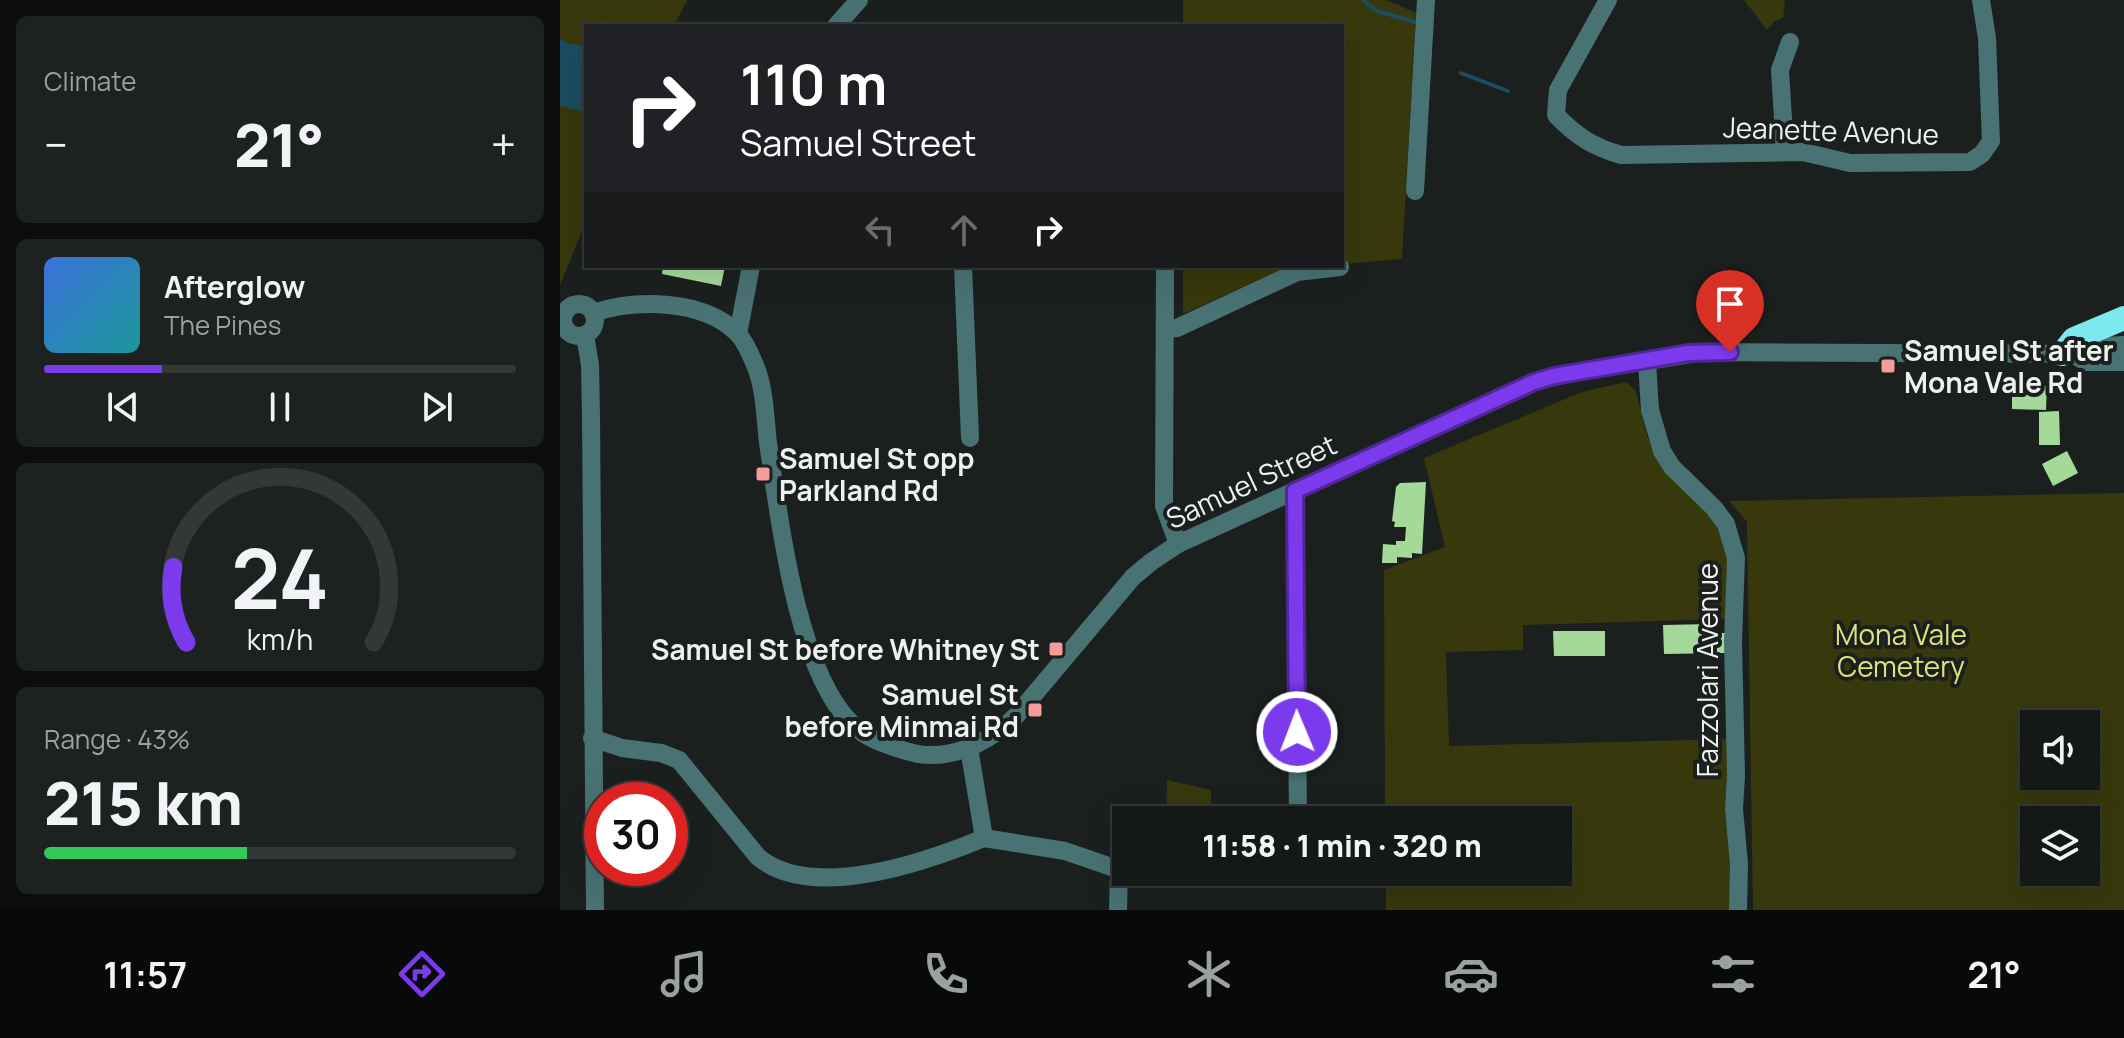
<!DOCTYPE html>
<meta charset="utf-8">
<style>
:root{--surface:#141816;--page:#1d211f;--text:#f1f3f6;--muted:#9da0a1;--line:#333735;--accent:#7c3aed}
body{margin:0;font-family:Manrope,sans-serif;background:var(--page);color:var(--text);height:100vh;display:flex;flex-direction:column;font-size:30px;white-space:nowrap}
*{box-sizing:border-box;margin:0}
p{font-size:26px;color:var(--muted)}
.icon{flex:none;width:44px;height:44px;fill:none;stroke:currentColor;stroke-width:2;stroke-linecap:round;stroke-linejoin:round}
.map{position:relative;flex:1;overflow:hidden}
.sheet{display:flex;flex-direction:column;gap:16px;padding:16px;background:#0b0d0c;width:560px}
.sheet>*{flex:none}
.hud{position:absolute;left:24px;top:24px;width:760px;height:244px;border-radius:0px;box-shadow:0 8px 32px #0002,0 0 0 2px var(--line);background:#202124;color:#fff;overflow:hidden}
.tools{position:absolute;left:1460px;top:710px;display:grid;gap:16px}
.tools a{display:grid;place-items:center;width:80px;height:80px;border-radius:0px;background:var(--surface);box-shadow:0 8px 32px #0002,0 0 0 2px var(--line);font-size:40px}
.speed{position:absolute;left:24px;top:782px;display:flex;gap:16px;font-size:40px;font-weight:700;text-align:center}
.speed>*{display:grid;place-content:center;width:104px;height:104px;border-radius:50%;background:var(--surface);box-shadow:0 8px 32px #0002,0 0 0 2px var(--line);line-height:1}
.speed .limit{border:12px solid #d22;background:#fff;color:#111}
.pin{position:absolute;display:grid;place-items:center;width:68px;height:68px;color:#fff;margin:-82px -34px;border-radius:50% 50% 50% 0;rotate:-45deg;box-shadow:0 0 8px #0007}
.pin .icon{rotate:45deg}
.me{position:absolute;width:88px;margin:-44px;rotate:359deg;stroke-linejoin:round;filter:drop-shadow(0 0 6px #0008)}
.turn{display:flex;align-items:center;gap:28px;height:168px;padding:0 24px;font-size:36px}
.turn .icon{width:104px;height:104px;stroke-width:2.5}
.turn b{display:block;font-size:56px;line-height:68px}
.lanes{display:flex;align-items:center;height:76px;padding:0 24px;background:#0003;justify-content:center;gap:40px;direction:ltr}
.lanes .off{opacity:.35}
.big{font-size:60px;font-weight:800;line-height:1.1}
.sheet .widget{flex:1;display:flex;flex-direction:column;justify-content:center;gap:12px;min-width:0;padding:0 28px;border-radius:12px;background:var(--page)}
.sheet .dial{align-items:center;gap:0}
.dial svg{height:208px;overflow:visible;fill:none;stroke:var(--line);stroke-width:7;stroke-linecap:round;text-anchor:middle}
.dial text{fill:var(--text);stroke:none}
.song{display:flex;align-items:center;gap:24px}
.cover{width:96px;height:96px;border-radius:12px;background:linear-gradient(135deg,hsl(220 70% 55%),hsl(180 70% 35%))}
.played{height:8px;border-radius:4px;background:linear-gradient(90deg,var(--accent) 25%,var(--line) 25%)}
.keys{display:flex;justify-content:space-around;direction:ltr}
.heat{display:flex;justify-content:space-between;align-items:center;font-size:44px;direction:ltr}
.charge{height:12px;border-radius:6px;background:linear-gradient(90deg,#34c759 43%,var(--line) 0)}
.trip{position:absolute;left:552px;top:806px;width:460px;height:80px;border-radius:0px;background:var(--surface);box-shadow:0 8px 32px #0002,0 0 0 2px var(--line);font-weight:800;line-height:80px;text-align:center}
.dock{display:flex;height:128px;justify-content:space-around;align-items:center;background:#080a09;color:var(--muted)}
.dock .icon{width:56px;height:56px}
.dock .selected{color:var(--accent)}
.dock b{font-size:36px;color:var(--text)}
main{display:flex;flex:1;min-height:0}
.map>svg:first-child{display:block}
</style>
<main>
<section class="sheet">
<div class="widget"><p>Climate</p>
<div class="heat"><a>−</a><b class="big">21°</b><a>+</a></div>
</div>
<div class="widget">
<div class="song"><i class="cover"></i><div><b>Afterglow</b><p>The Pines</p></div></div>
<div class="played"></div>
<div class="keys"><svg class="icon" aria-label="previous" viewBox="0 0 24 24"><path d="M18 5L8 12l10 7zM5 5v14"/></svg><svg class="icon" aria-label="pause" viewBox="0 0 24 24"><path d="M8 5v14M16 5v14"/></svg><svg class="icon" aria-label="next" viewBox="0 0 24 24"><path d="M6 5l10 7-10 7zM19 5v14"/></svg></div>
</div>
<div class="widget dial"><svg viewBox="0 0 100 80">
<path d="M14 69A42 42 0 1 1 86 69"/>
<path d="M14 69A42 42 0 0 1 9 40" stroke="#7c3aed"/>
<text x="50" y="56" font-size="32" font-weight="700">24</text>
<text x="50" y="72" font-size="11">km/h</text>
</svg></div>
<div class="widget"><p>Range · 43%</p><b class="big">215 km</b><div class="charge"></div></div>
</section>
<div class="map">
<svg width="1564" height="910" viewBox="0 0 1564 910">
<rect width="100%" height="100%" fill="#1b201e"/>
<g fill="#37380b" fill-rule="evenodd">
<path d="M0,0h127l-13,26h-88v195l-26,64z"/>
<path d="M623,0h203l30,13 -14,246 -60,5v-238h-159z"/>
<path d="M1184,0h41l-2,18 -8,3 -8,9z"/>
<path d="M623,266h129l-28,2 -101,46z"/>
<path d="M1066,382l10,9 11,45 15,27 58,63 9,35 -1,58 -205,6v25l-77,2 3,94 282,-7 2,171h-347v-38h172v-52h-173l-1,-250 61,-23 -21,-89 158,-66z"/>
<path d="M1564,493v417h-371l-6,-388 -18,-21zM1526,724v52h-52v-52zM1526,820v52h-52v-52z"/>
<path d="M607,780l44,10v30h-45z"/>
</g>
<path fill="#1c4c60" d="M0,38l6,5 20,3v66l-26,-6z"/>
<g fill="none" stroke-linecap="round" stroke-linejoin="round">
<g stroke="#1c4c60" stroke-width="4">
<path d="M803,0l14,11 38,11"/>
<path d="M901,73l47,18"/>
</g>
</g>
<g fill="#a4d99a">
<path d="M103,266h62l-4,20 -59,-12z"/>
<path d="M1452,385l35,1 -1,24 -34,-1z"/>
<path d="M1499,411l1,34h-21v-33z"/>
<path d="M1507,451l11,22 -25,13 -11,-22z"/>
<path d="M866,482l-4,72 -10,-1v5l-15,-1v6h-15l1,-19 13,1v-4h9l1,-14h-12l1,-5 -3,-1 4,-34 4,-4z"/>
<path d="M1150,624l1,9h14v20l-61,1 -1,-29z"/>
<path d="M993,631h52v25h-51z"/>
</g>
<g fill="none" stroke-linecap="round" stroke-linejoin="round">
<g stroke="#497274" stroke-width="18">
<path d="M1048,0l-50,90 -2,25c20,21 37,32 65,40l182,-3 47,11 120,-1 12,-8 9,-13 -4,-103 -6,-38"/>
<path d="M276,26l23,-26"/>
<path d="M1225,152l-5,-82 10,-28"/>
<path d="M855,191l11,-191"/>
<path d="M403,266l7,172"/>
<path d="M605,266l-1,240 14,38"/>
<circle cx="19" cy="320" r="16"/>
<path d="M33,313c43,-14 110,-14 144,20 7,7 14,22 18,32 10,23 10,53 13,78 12,77 28,226 84,281 15,15 34,21 54,27 40,13 81,-7 110,-35l117,-139 18,-15 27,-18 356,-162 37,-9 132,-21 369,2 14,-7 38,-2"/>
<path d="M606,329l11,-1 120,-56 43,-5"/>
<path d="M178,334l13,-68"/>
<path d="M25,335l5,30 1,52 4,493"/>
<path d="M1512,354l14,8h38"/>
<path d="M1087,362l3,48 12,41 10,16 42,41 12,16 10,34 -3,84 3,134 -2,33 5,55 -1,46"/>
<path d="M735,491l3,329"/>
<path d="M32,738l30,10 39,5 18,7 79,97c54,45 168,5 226,-19"/>
<path d="M409,748l15,90"/>
<path d="M424,838l81,13 61,21"/>
<path d="M569,872h134"/>
<path d="M558,910l1,-39"/>
</g>
<path stroke="#7be9ee" stroke-width="24" d="M1502,354l12,-15 50,-21"/>
</g>
<g fill="none" stroke-linecap="round" stroke-linejoin="round">
<defs>
<path id="route" d="M737,732l-2,-241 239,-109 20,-6 134,-23 42,-1"/>
</defs>
<use href="#route" stroke="#51269a" stroke-width="20"/>
<use href="#route" stroke="#7c3aed" stroke-width="14"/>
</g>
<g fill="#f59b98" stroke="#1b201e" stroke-width="3">
<rect x="1320" y="358" width="16" height="16" rx="4"/>
<rect x="195" y="466" width="16" height="16" rx="4"/>
<rect x="488" y="641" width="16" height="16" rx="4"/>
<rect x="467" y="702" width="16" height="16" rx="4"/>
</g>
<g text-anchor="middle" dominant-baseline="central" stroke-width="8" stroke-linejoin="round" paint-order="stroke">
<g font-size="28" fill="#eef1f0" stroke="#1b201e">
<text transform="translate(1271 130) rotate(2)">Jeanette Avenue</text>
<text transform="translate(691 481) rotate(-25)">Samuel Street</text>
<text transform="translate(1147 670) rotate(-90)">Fazzolari Avenue</text>
</g>
<g font-size="28" font-weight="bold" fill="#eef1f0" stroke="#1b201e" text-anchor="start">
<text x="1344" y="350">Samuel St after<tspan x="1344" dy="32">Mona Vale Rd</tspan></text>
<text x="219" y="458">Samuel St opp<tspan x="219" dy="32">Parkland Rd</tspan></text>
<text x="480" y="649" text-anchor="end">Samuel St before Whitney St</text>
<text x="459" y="694" text-anchor="end">Samuel St<tspan x="459" dy="32">before Minmai Rd</tspan></text>
</g>
<g font-size="28" fill="#dee277" stroke="#1b201e">
<text x="1341" y="634">Mona Vale<tspan x="1341" dy="32">Cemetery</tspan></text>
</g>
</g>
</svg>
<div class="tools">
<a><svg class="icon" aria-label="sound" viewBox="0 0 24 24"><path d="M4 9h4l5-4v14l-5-4H4zM17 9q2 3 0 6"/></svg></a>
<a><svg class="icon" aria-label="layers" viewBox="0 0 24 24"><path d="M12 4l9 5-9 5-9-5zM3 14l9 5 9-5"/></svg></a>
</div>
<div class="speed"><div class="limit">30</div></div>
<div class="pin" style="left:1170px;top:352px;background:#d93025"><svg class="icon" aria-label="arrive" viewBox="0 0 24 24"><path d="M6 21V4h12l-3 4 3 4H6"/></svg></div>
<svg class="me" style="left:737px;top:732px" viewBox="-20 -20 40 40"><circle r="17" fill="#7c3aed" stroke="#fff" stroke-width="3"/><path d="M0-11L8 9 0 5-8 9z" fill="#fff"/></svg>
<div class="trip">11:58 · 1 min · 320 m</div>
<div class="hud">
<div class="turn"><svg class="icon" aria-label="right" viewBox="0 0 24 24"><path d="M7 20v-9h11M14 6l5 5-5 5"/></svg><div><b>110 m</b>Samuel Street</div></div>
<div class="lanes"><svg class="icon off" aria-label="left" viewBox="0 0 24 24"><path d="M17 20v-9H6M10 6l-5 5 5 5"/></svg><svg class="icon off" aria-label="ahead" viewBox="0 0 24 24"><path d="M12 20V5M6 11l6-6 6 6"/></svg><svg class="icon" aria-label="right" viewBox="0 0 24 24"><path d="M7 20v-9h11M14 6l5 5-5 5"/></svg></div>
</div>
</div>
</main>
<nav class="dock">
<b>11:57</b>
<svg class="icon selected" aria-label="directions" viewBox="0 0 24 24"><path d="M12 3l9 9-9 9-9-9zM9 14v-3h6M13 9l2 2-2 2"/></svg>
<svg class="icon" aria-label="music" viewBox="0 0 24 24"><path d="M9 18V5l10-2v13"/><circle cx="6" cy="18" r="3"/><circle cx="16" cy="16" r="3"/></svg>
<svg class="icon" aria-label="phone" viewBox="0 0 24 24"><path d="M5 4h4l2 5-3 2q2 4 5 5l2-3 5 2v4C11 20 4 13 5 4z"/></svg>
<svg class="icon" aria-label="climate" viewBox="0 0 24 24"><path d="M12 3v18M4 7l16 10M4 17L20 7"/></svg>
<svg class="icon" aria-label="car" viewBox="0 0 24 24"><path d="M5 17H2v-5l4-1 3-4h7l3 4 3 1v5h-3M9 17h6M6 11h13"/><circle cx="7" cy="17" r="2"/><circle cx="17" cy="17" r="2"/></svg>
<svg class="icon" aria-label="filters" viewBox="0 0 24 24"><path d="M4 7h16M4 17h16"/><circle cx="9" cy="7" r="2"/><circle cx="15" cy="17" r="2"/></svg>
<b>21°</b>
</nav>
